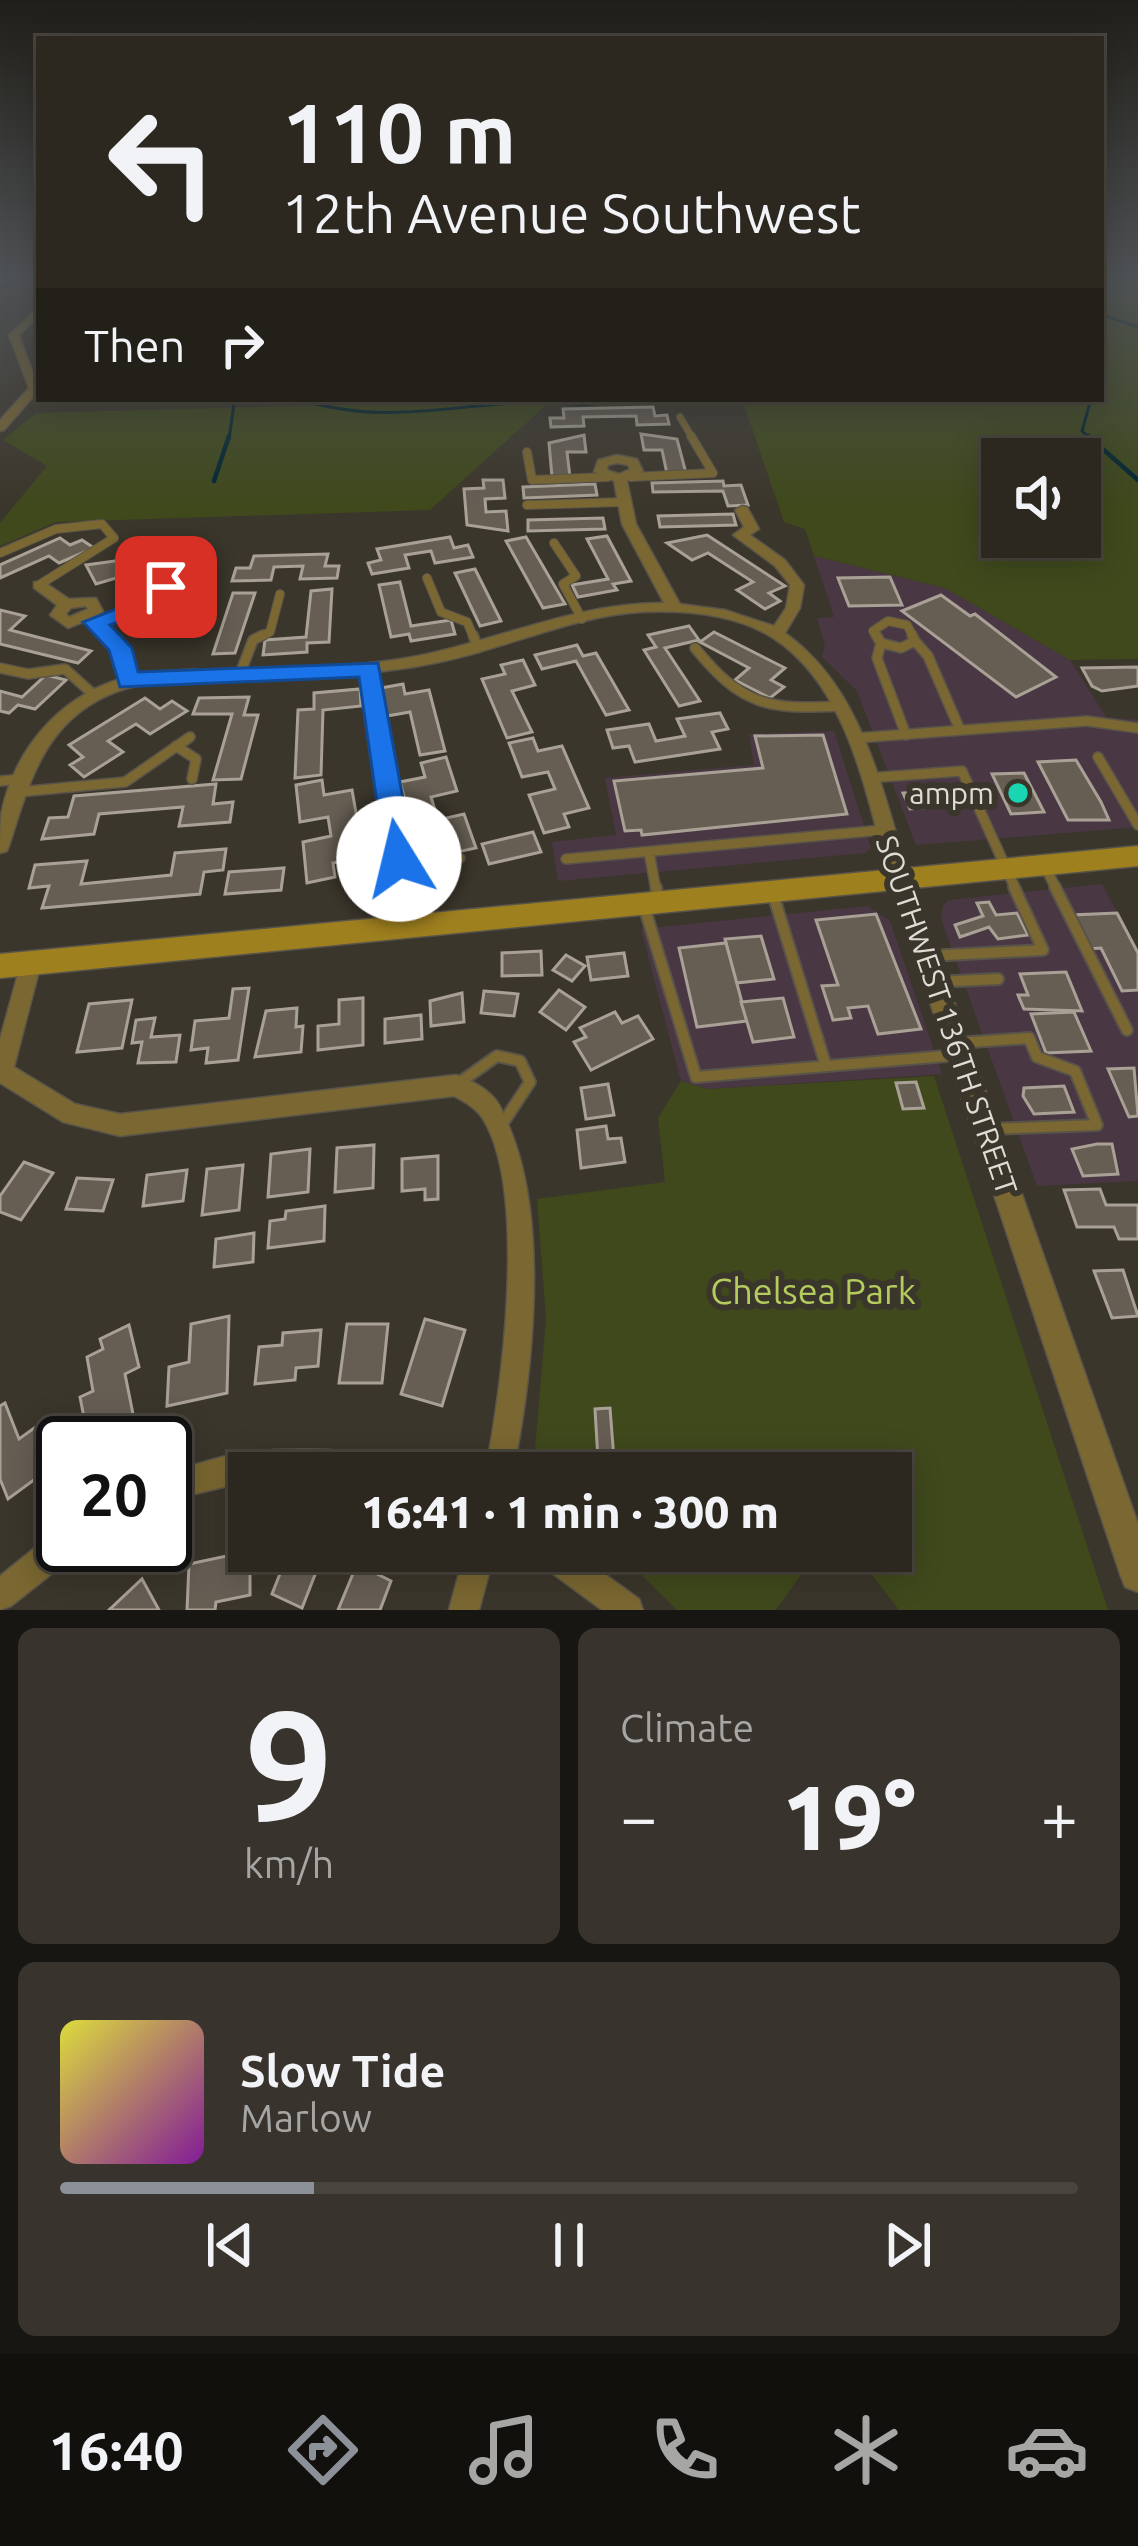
<!DOCTYPE html>
<meta charset="utf-8">
<style>
:root{--surface:#2c2820;--page:#38342d;--text:#f1f3f6;--muted:#a6a6a5;--line:#48443e;--accent:#8c9099}
body{margin:0;font-family:Ubuntu,sans-serif;background:var(--page);color:var(--text);height:100vh;display:flex;flex-direction:column;font-size:45px;white-space:nowrap}
*{box-sizing:border-box;margin:0}
p{font-size:39px;color:var(--muted)}
.icon{flex:none;width:66px;height:66px;fill:none;stroke:currentColor;stroke-width:2;stroke-linecap:round;stroke-linejoin:round}
.map{position:relative;height:1610px;overflow:hidden}
.drawer{display:flex;flex-direction:column;gap:18px;padding:18px;background:#181612;flex:1}
.drawer>*{flex:none}
.top-card{position:absolute;left:36px;top:36px;width:1068px;height:366px;border-radius:0px;box-shadow:0 6px 30px #0003,0 0 0 3px var(--line);background:#2c2820;color:var(--text);overflow:hidden}
.controls{position:absolute;left:981px;top:438px;display:grid;gap:24px}
.controls a{display:grid;place-items:center;width:120px;height:120px;border-radius:0px;background:var(--surface);box-shadow:0 6px 30px #0003,0 0 0 3px var(--line);font-size:60px}
.speed{position:absolute;left:36px;top:1416px;display:flex;gap:24px;font-size:60px;font-weight:700;text-align:center}
.speed>*{display:grid;place-content:center;width:156px;height:156px;border-radius:50%;background:var(--surface);box-shadow:0 6px 30px #0003,0 0 0 3px var(--line);line-height:1}
.speed .limit{border:6px solid #111;border-radius:18px;background:#fff;color:#111}
.pin{position:absolute;display:grid;place-items:center;width:102px;height:102px;color:#fff;margin:-51px;border-radius:24px;box-shadow:0 6px 18px #0006}
.me{position:absolute;width:132px;margin:-66px;rotate:351deg;stroke-linejoin:round;filter:drop-shadow(0 0 9px #0008)}
.turn{display:flex;align-items:center;gap:42px;height:252px;padding:0 48px;font-size:54px}
.turn .icon{width:156px;height:156px;stroke-width:2.5}
.turn b{display:block;font-size:84px;line-height:102px}
.then{display:flex;align-items:center;height:114px;padding:0 48px;background:#0003;gap:24px;font-size:45px}
.big{font-size:90px;font-weight:800;line-height:1.1}
.drawer .card{flex:1;display:flex;flex-direction:column;justify-content:center;gap:18px;min-width:0;padding:0 42px;border-radius:18px;background:var(--page)}
.drawer .dial{align-items:center;gap:0}
.dial b{font-size:156px;line-height:1}
.song{display:flex;align-items:center;gap:36px}
.cover{width:144px;height:144px;border-radius:18px;background:linear-gradient(135deg,hsl(60 70% 55%),hsl(290 70% 35%))}
.played{height:12px;border-radius:6px;background:linear-gradient(90deg,var(--accent) 25%,var(--line) 25%)}
.keys{display:flex;justify-content:space-around;direction:ltr}
.heat{display:flex;justify-content:space-between;align-items:center;font-size:66px;direction:ltr}
.drawer .tiles{flex:1;display:grid;gap:18px;grid-template-columns:1fr 1fr}
.card:last-child{grid-column:span 2}
.trip{position:absolute;left:228px;top:1452px;width:684px;height:120px;border-radius:0px;background:var(--surface);box-shadow:0 6px 30px #0003,0 0 0 3px var(--line);font-weight:800;line-height:120px;text-align:center}
.menu{display:flex;height:192px;justify-content:space-around;align-items:center;background:#12100d;color:var(--muted)}
.menu .icon{width:84px;height:84px}
.menu .selected{color:var(--accent)}
.menu b{font-size:54px;color:var(--text)}
.map>svg:first-child{display:block}
</style>
<div class="map">
<svg width="1138" height="1610" viewBox="0 0 1138 1610">
<rect width="100%" height="100%" fill="#3b362b"/>
<g fill="#493843">
<path d="M814,556l131,32 125,72 36,57 32,3v107l-222,18 -59,-154 -35,-34 3,-12 -8,-27 17,-1z"/>
<path d="M834,731l37,117 -6,5 -307,28 -6,-39 64,-7 -11,-57 149,-13 -5,-31z"/>
<path d="M1102,884l36,69v228l-101,5 -96,-267 2,-13 6,-6z"/>
<path d="M868,906l22,15 52,153 -234,15 -27,-8 -40,-152z"/>
</g>
<g fill="#3f491c" fill-rule="evenodd">
<path d="M1101,280h37v379l-68,1 -125,-72 -131,-32 -9,-27 -21,-7 -42,-123h359zM1002,459h78v78h-78z"/>
<path d="M553,399l-123,111 -374,12 -56,24v-23l47,-57 -44,-26 33,-27z"/>
<path d="M934,1076l174,534h-209l-45,-59h37v-78h-358l13,-154 -9,-120 128,-17 -7,-64 23,-37 27,8z"/>
<path d="M617,1551h201l-42,59h-99z"/>
</g>
<g fill="none" stroke-linecap="round" stroke-linejoin="round">
<g stroke="#022731" stroke-width="3">
<path d="M0,288l23,-8"/>
<path d="M1101,314l37,13"/>
<path d="M300,399c82,28 156,4 239,3 26,0 48,7 73,-3"/>
<path d="M1091,399l-9,32 9,8"/>
<path d="M229,439l5,-35 24,-5"/>
</g>
<g stroke="#022731" stroke-width="4.5">
<path d="M1088,436l50,44"/>
<path d="M214,481l15,-45"/>
</g>
</g>
<g fill="#665e53" stroke="#a9a195" stroke-width="3">
<path d="M653,407l2,9 12,-1 2,9 -32,1 -1,-9 -53,1 1,9 -33,1 -1,-9h14l-1,-9z"/>
<path d="M641,434l36,5 9,34 -19,1 -5,-24h-18z"/>
<path d="M584,435l2,17h-19l3,25h-18l-3,-34z"/>
<path d="M483,480h20l2,18 -20,1 1,13 20,-1 2,20 -41,-6 -3,-36 20,-1z"/>
<path d="M723,481l1,5 17,-1 7,20 -20,1 -5,-15 -70,1 -1,-9z"/>
<path d="M595,484l2,11 -73,3 -1,-11z"/>
<path d="M733,514l3,11 -76,2 -2,-11z"/>
<path d="M603,518l2,11 -77,2v-11z"/>
<path d="M707,535l78,51 -16,7 11,8 -15,8 -28,-19 16,-8 -45,-29 -16,7 -25,-17z"/>
<path d="M607,536l24,45 -18,3 4,6 -39,7 -6,-12 36,-6 -21,-40z"/>
<path d="M450,537l4,11 14,-3 5,12 -38,6 -4,-12 -26,4 4,13 -37,6 -4,-11 13,-3 -4,-11z"/>
<path d="M526,537l39,67 -22,4 -37,-67z"/>
<path d="M60,538l10,7 12,-5 12,8 -35,15 -10,-7 -49,22v-13z"/>
<path d="M195,542l-4,10 13,-1 -16,48h-21l15,-45h-32l4,-11z"/>
<path d="M328,554l-3,12h14l-2,12 -37,1 3,-13 -29,1 -3,13 -39,1 4,-13h14l4,-12z"/>
<path d="M129,559l23,39 -22,7 -14,-27 -20,6 -10,-19z"/>
<path d="M475,569l26,52 -21,5 -25,-53z"/>
<path d="M890,577l12,28 -53,1 -11,-28z"/>
<path d="M400,582l11,44 40,-6 4,14 -44,7 -2,-7 -18,3 -12,-52z"/>
<path d="M332,589l-3,53 -22,1v9l-44,3 2,-15 41,-3 5,-46z"/>
<path d="M233,593h22l-20,60 -22,1z"/>
<path d="M941,595l29,21 5,-2 81,63 -40,20 -114,-86z"/>
<path d="M185,607l-2,13 -43,5 2,-14z"/>
<path d="M0,610l25,6 -15,14 81,21 -13,12 -78,-19z"/>
<path d="M689,626l10,14 -34,8 35,53 -21,5 -35,-56 12,-3 -8,-12z"/>
<path d="M714,632l71,36 -14,12 13,7 -14,11 -35,-18 14,-12 -49,-26z"/>
<path d="M577,645l6,11 13,-3 33,57 -23,5 -30,-54 -34,8 -7,-14z"/>
<path d="M523,660l12,25 -23,6 20,41 -25,6 -25,-59 23,-5 -4,-9z"/>
<path d="M1138,667v19l-36,5 -10,-5 -10,-18z"/>
<path d="M46,675l20,5 -31,29 -17,-4 -9,8 -9,-2v-20l22,6z"/>
<path d="M403,684l2,10 24,-4 16,61 -25,4 -10,-43 -23,4 -6,-28z"/>
<path d="M360,689l1,17 -38,4 -2,65 -26,3 3,-68 16,-1v-16z"/>
<path d="M249,697l-5,18h14l-17,64 -28,1 19,-66h-39l6,-16z"/>
<path d="M145,698l15,11 12,-8 15,10 -37,23 -14,-10 -28,17 15,11 -39,25 -14,-12 13,-8 -14,-12z"/>
<path d="M720,713l8,16 -16,3 8,17 -85,13 -6,-16 -16,2 -6,-18 42,-6 7,17 29,-5 -8,-17z"/>
<path d="M823,735l24,79 -205,21 -1,-5 -16,1 -11,-50 149,-13 -8,-32z"/>
<path d="M533,738l5,13 24,-5 27,62 -25,6 5,13 -25,6 -15,-38 26,-6 -7,-17 -26,5 -13,-34z"/>
<path d="M446,757l11,34 -26,6 7,23 26,-6 12,34 -28,6 -3,-13 -27,6 -18,-65 25,-5 -4,-14z"/>
<path d="M1076,760l25,42 8,18h-41l-30,-58z"/>
<path d="M1024,773l20,39 -33,2 -19,-40z"/>
<path d="M322,780l2,15 28,-5 12,67 -31,6 2,14 -28,6 -4,-41 28,-6 -3,-19 -28,5 -4,-37z"/>
<path d="M216,784l-3,20 20,-2 -3,20 -51,4 4,-19 -84,7 -5,20 -52,5 7,-21 19,-1 6,-21z"/>
<path d="M957,788l8,16 -55,5 -7,-16z"/>
<path d="M533,832l8,20 -52,12 -7,-20z"/>
<path d="M226,849l-3,21 -19,2 -4,22 -158,14 7,-22 -20,2 6,-23 52,-4 -6,23 90,-9 4,-22z"/>
<path d="M284,868l-3,22 -56,4 4,-22z"/>
<path d="M989,902l7,13 21,-2 11,22 -30,4 -9,-12 -29,10 -5,-12 28,-9 -6,-13z"/>
<path d="M1117,913l21,40v37l-16,1 -21,-43 -13,1 -16,-34z"/>
<path d="M876,914l45,115 -43,5 -10,-28 -20,2 3,10 -18,2 -11,-34 16,-1 -22,-65z"/>
<path d="M761,936l13,43 -38,4 -11,-44z"/>
<path d="M726,943l21,78 -50,6 -18,-79z"/>
<path d="M541,951l1,24 -40,1v-23z"/>
<path d="M624,953l4,23 -37,4 -4,-23z"/>
<path d="M566,955l19,11 -13,15 -19,-11z"/>
<path d="M1066,972l16,39 -58,-2 -6,-14h10l-8,-21z"/>
<path d="M249,988l-11,72 -32,3 2,-15 -17,2 4,-29 34,-3 4,-29z"/>
<path d="M559,990l26,17 -19,23 -26,-18z"/>
<path d="M484,991l34,3 -4,22 -33,-3z"/>
<path d="M462,993l2,29 -33,4 -1,-25z"/>
<path d="M363,998v47l-45,5v-24l21,-2v-24z"/>
<path d="M783,998l11,39 -41,5 -12,-40z"/>
<path d="M132,1000l-10,48 -45,4 12,-48z"/>
<path d="M297,1008l-1,19 7,-1 -2,26 -46,5 11,-46z"/>
<path d="M615,1012l7,11 16,-7 15,23 -62,31 -17,-28 12,-5 -6,-9z"/>
<path d="M1074,1012l17,39 -45,2 -15,-39z"/>
<path d="M421,1015l1,24 -37,4v-24z"/>
<path d="M155,1018l-4,19 29,-2 -4,27 -38,1 4,-21 -10,1 4,-23z"/>
<path d="M1134,1068l4,48 -9,1 -21,-48z"/>
<path d="M916,1082l8,26 -21,1 -7,-26z"/>
<path d="M608,1084l6,31 -28,4 -5,-31z"/>
<path d="M1064,1086l10,26 -40,2 -11,-18 1,-8z"/>
<path d="M606,1126l2,13 13,-1 4,24 -44,6 -4,-38z"/>
<path d="M1097,1144h15l6,30 -35,2 -11,-27z"/>
<path d="M374,1145l-1,43 -38,4 2,-44z"/>
<path d="M310,1149l-2,43 -40,5 3,-43z"/>
<path d="M438,1156v43l-13,1v-11l-23,2v-32z"/>
<path d="M24,1162l29,11 -32,47 -21,-8v-16z"/>
<path d="M243,1165l-4,45 -37,5 5,-46z"/>
<path d="M187,1170l-4,31 -40,5 4,-31z"/>
<path d="M77,1178l36,2 -10,31 -37,-2z"/>
<path d="M1100,1189l6,16h32v34h-19l-5,-12h-37l-13,-37z"/>
<path d="M325,1206l-1,35 -56,7 2,-27 15,-2 1,-8z"/>
<path d="M254,1233l-1,29 -39,5 2,-28z"/>
<path d="M1123,1270l15,46 -26,2 -18,-47z"/>
<path d="M229,1316l-2,77 -60,13 2,-39 20,-5 2,-38z"/>
<path d="M425,1319l40,11 -23,76 -41,-12z"/>
<path d="M347,1324h41l-6,59h-43z"/>
<path d="M129,1325l10,42 -14,7 9,45 -45,24 -9,-46 13,-6 -6,-34 16,-8 -3,-10z"/>
<path d="M321,1330l-3,36 -22,2 -1,12 -40,4 4,-37 23,-2 1,-12z"/>
<path d="M5,1403l14,36 18,-13 16,40 -45,33 -8,-20v-73z"/>
<path d="M610,1408l4,51 -16,1 -3,-51z"/>
<path d="M250,1551v44l-34,7 -1,8h-28l2,-46z"/>
<path d="M289,1551l31,11 -18,46 -30,-14z"/>
<path d="M357,1564l34,17 -11,29h-42z"/>
<path d="M142,1579l17,31h-50z"/>
</g>
<g fill="none" stroke-linecap="round" stroke-linejoin="round">
<defs>
<path id="service-far3" d="M680,417l13,22"/>
<g id="service-far2">
<path d="M527,452l5,28 76,-3"/>
<path d="M631,477l82,-4 -22,-37"/>
<path d="M527,505l96,-3"/>
<path d="M554,543l22,33 -13,8 19,35"/>
<path d="M0,553l56,-24 46,-5 12,14 -75,47"/>
<path d="M427,578l14,34 26,10 7,16"/>
<path d="M94,622l67,-23 5,-12 -25,-37"/>
<path d="M257,638l13,-6 10,-38"/>
<path d="M878,638l-5,-7 15,-10 19,4 7,13"/>
</g>
<g id="service-far1">
<path d="M473,635l5,13"/>
<path d="M876,635l5,8 20,5 14,-7 -3,-6"/>
<path d="M915,641l13,15 32,74"/>
<path d="M881,643l-4,15 29,77"/>
<path d="M695,648c47,58 74,62 146,58"/>
<path d="M0,668l28,6 37,-5 29,26"/>
<path d="M369,668l30,191 31,5 30,-6"/>
<path d="M240,674l13,-34 10,-5"/>
<path d="M856,738l231,-17 51,7"/>
<path d="M176,746l20,13 -4,20"/>
<path d="M1098,757l40,68"/>
<path d="M867,778l95,-7 54,119"/>
<path d="M0,781l22,-2"/>
<path d="M18,792l107,-10 65,-45"/>
<path d="M649,852l7,38"/>
<path d="M566,859l317,-29"/>
<path d="M1044,865l13,25"/>
</g>
<g id="service">
<path d="M656,887l2,13"/>
<path d="M1055,887l72,143"/>
<path d="M772,891l54,175"/>
<path d="M643,903l53,174 262,-22"/>
<path d="M927,956l116,-6 -29,-63"/>
<path d="M936,982l62,-3"/>
<path d="M957,1043l72,-5 8,19 38,14 22,54 -109,4"/>
<path d="M456,1085l41,-29 23,5 10,21 -29,44"/>
</g>
<g id="minor">
<path d="M39,307v9l-20,19 20,55 -35,40 -4,1v-11l29,-32 -20,-53z"/>
<path d="M617,455l20,4 6,12 -16,10 9,43 44,80 45,6 49,16 12,-18 4,-23 -15,-19 -42,-31 11,-8 -9,-17 7,-4 5,1 12,22 -9,6 35,25 19,25 -4,23 -15,25c79,56 97,159 125,246l-3,5h-14l-3,-5c-24,-81 -40,-191 -117,-241 -37,-24 -89,-28 -132,-26 -50,3 -95,20 -142,34 -37,12 -76,21 -115,25 -43,6 -85,8 -128,8 -53,1 -113,-5 -161,23 -54,31 -68,88 -86,144l-2,5 -7,2c0,-12 0,-26 1,-38 12,-63 56,-117 119,-136l-6,-29 -31,-28 -15,6 -18,-13 7,-10 -23,-17v-6h10l25,17 27,-1 7,13 -7,6 30,28 9,31c36,-8 74,-6 111,-7 49,-1 99,-2 148,-9 91,-13 177,-58 270,-57l-42,-79 -8,-43 -20,-9 4,-12zM617,463l11,2 2,4 -11,5 -12,-4 1,-5zM86,606l2,3 -19,8 -3,-3 5,-6z"/>
<path d="M31,954l7,3 3,6 -27,104 61,37 45,10 336,-39c14,5 29,12 39,24 6,7 9,16 13,25 42,96 25,247 5,349h-28c17,-83 43,-281 -2,-354 -7,-11 -18,-17 -29,-23l-334,40 -57,-14 -63,-39v-44l21,-76 3,-6z"/>
<path d="M274,1450c39,-1 85,-2 121,13l4,10h-150v8l-84,20v-28l57,-16z"/>
<path d="M63,1530v15h15l-4,11 -63,50 -11,4v-34l52,-42z"/>
<path d="M465,1551h30l-16,59h-30z"/>
<path d="M533,1551h40l66,48 4,11h-41l-65,-48z"/>
</g>
<path id="tertiary" d="M900,870l8,3 3,6 227,645v68l-13,-5 -5,-13 -231,-695 3,-6z"/>
<path id="secondary" d="M1138,846v20l-1138,112v-24z"/>
</defs>
<use href="#service-far3" stroke="#59544a" stroke-width="8"/>
<use href="#service-far2" stroke="#59544a" stroke-width="10"/>
<use href="#service-far1" stroke="#59544a" stroke-width="12"/>
<use href="#service" stroke="#59544a" stroke-width="14"/>
<use href="#minor" stroke="#59544a" stroke-width="3"/>
<use href="#tertiary" stroke="#59544a" stroke-width="3"/>
<use href="#secondary" stroke="#59544a" stroke-width="3"/>
<use href="#service-far3" stroke="#7a6731" stroke-width="6"/>
<use href="#service-far2" stroke="#7a6731" stroke-width="8"/>
<use href="#service-far1" stroke="#7a6731" stroke-width="9"/>
<use href="#service" stroke="#7a6731" stroke-width="10"/>
<use href="#minor" fill="#7a6731" fill-rule="evenodd"/>
<use href="#tertiary" fill="#7a6731" fill-rule="evenodd"/>
<use href="#secondary" fill="#9f801f" fill-rule="evenodd"/>
</g>
<linearGradient id="sky" x2="0" y2="1"><stop stop-color="#201e18"/><stop offset="0.55" stop-color="#4f5255"/><stop offset="1" stop-color="#4f5255" stop-opacity="0"/></linearGradient>
<rect width="1138" height="506" fill="url(#sky)"/>
<path fill="#1a73e8" stroke="#114b97" stroke-width="3" d="M166,580l11,7 -8,17 -59,21 22,23 6,24 240,-9 36,196 -5,8h-20l-4,-8 -26,-182 -239,10 -11,-37 -26,-28 69,-27 6,-13z"/>
<circle fill="#1ad5b2" stroke="#3b362b" stroke-width="4.5" cx="1018" cy="793" r="12"/>
<g text-anchor="middle" dominant-baseline="central" stroke-width="12" stroke-linejoin="round" paint-order="stroke">
<g font-size="30" fill="#dfdcd5" stroke="#3b362b" text-anchor="end">
<text x="994" y="793">ampm</text>
</g>
<g font-size="30" fill="#dfdcd5" stroke="#3b362b">
<text transform="translate(947 1015) rotate(71)">SOUTHWEST 136TH STREET</text>
</g>
<g font-size="36" fill="#b4cc5e" stroke="#3b362b">
<text x="813" y="1290">Chelsea Park</text>
</g>
</g>
</svg>
<div class="controls">
<a><svg class="icon" aria-label="sound" viewBox="0 0 24 24"><path d="M4 9h4l5-4v14l-5-4H4zM17 9q2 3 0 6"/></svg></a>
</div>
<div class="speed"><div class="limit">20</div></div>
<div class="pin" style="left:166px;top:587px;background:#d93025"><svg class="icon" aria-label="arrive" viewBox="0 0 24 24"><path d="M6 21V4h12l-3 4 3 4H6"/></svg></div>
<svg class="me" style="left:399px;top:859px" viewBox="-20 -20 40 40"><circle r="19" fill="#fff"/><path d="M0-13L10 11 0 6-10 11z" fill="#1a73e8"/></svg>
<div class="trip">16:41 · 1 min · 300 m</div>
<div class="top-card">
<div class="turn"><svg class="icon" aria-label="left" viewBox="0 0 24 24"><path d="M17 20v-9H6M10 6l-5 5 5 5"/></svg><div><b>110 m</b>12th Avenue Southwest</div></div>
<div class="then">Then<svg class="icon" aria-label="right" viewBox="0 0 24 24"><path d="M7 20v-9h11M14 6l5 5-5 5"/></svg></div>
</div>
</div>
<section class="drawer">
<div class="tiles">
<div class="card dial"><b>9</b><p>km/h</p></div>
<div class="card"><p>Climate</p>
<div class="heat"><a>−</a><b class="big">19°</b><a>+</a></div>
</div>
<div class="card">
<div class="song"><i class="cover"></i><div><b>Slow Tide</b><p>Marlow</p></div></div>
<div class="played"></div>
<div class="keys"><svg class="icon" aria-label="previous" viewBox="0 0 24 24"><path d="M18 5L8 12l10 7zM5 5v14"/></svg><svg class="icon" aria-label="pause" viewBox="0 0 24 24"><path d="M8 5v14M16 5v14"/></svg><svg class="icon" aria-label="next" viewBox="0 0 24 24"><path d="M6 5l10 7-10 7zM19 5v14"/></svg></div>
</div>
</div>
</section>
<nav class="menu">
<b>16:40</b>
<svg class="icon selected" aria-label="directions" viewBox="0 0 24 24"><path d="M12 3l9 9-9 9-9-9zM9 14v-3h6M13 9l2 2-2 2"/></svg>
<svg class="icon" aria-label="music" viewBox="0 0 24 24"><path d="M9 18V5l10-2v13"/><circle cx="6" cy="18" r="3"/><circle cx="16" cy="16" r="3"/></svg>
<svg class="icon" aria-label="phone" viewBox="0 0 24 24"><path d="M5 4h4l2 5-3 2q2 4 5 5l2-3 5 2v4C11 20 4 13 5 4z"/></svg>
<svg class="icon" aria-label="climate" viewBox="0 0 24 24"><path d="M12 3v18M4 7l16 10M4 17L20 7"/></svg>
<svg class="icon" aria-label="car" viewBox="0 0 24 24"><path d="M5 17H2v-5l4-1 3-4h7l3 4 3 1v5h-3M9 17h6M6 11h13"/><circle cx="7" cy="17" r="2"/><circle cx="17" cy="17" r="2"/></svg>
</nav>
